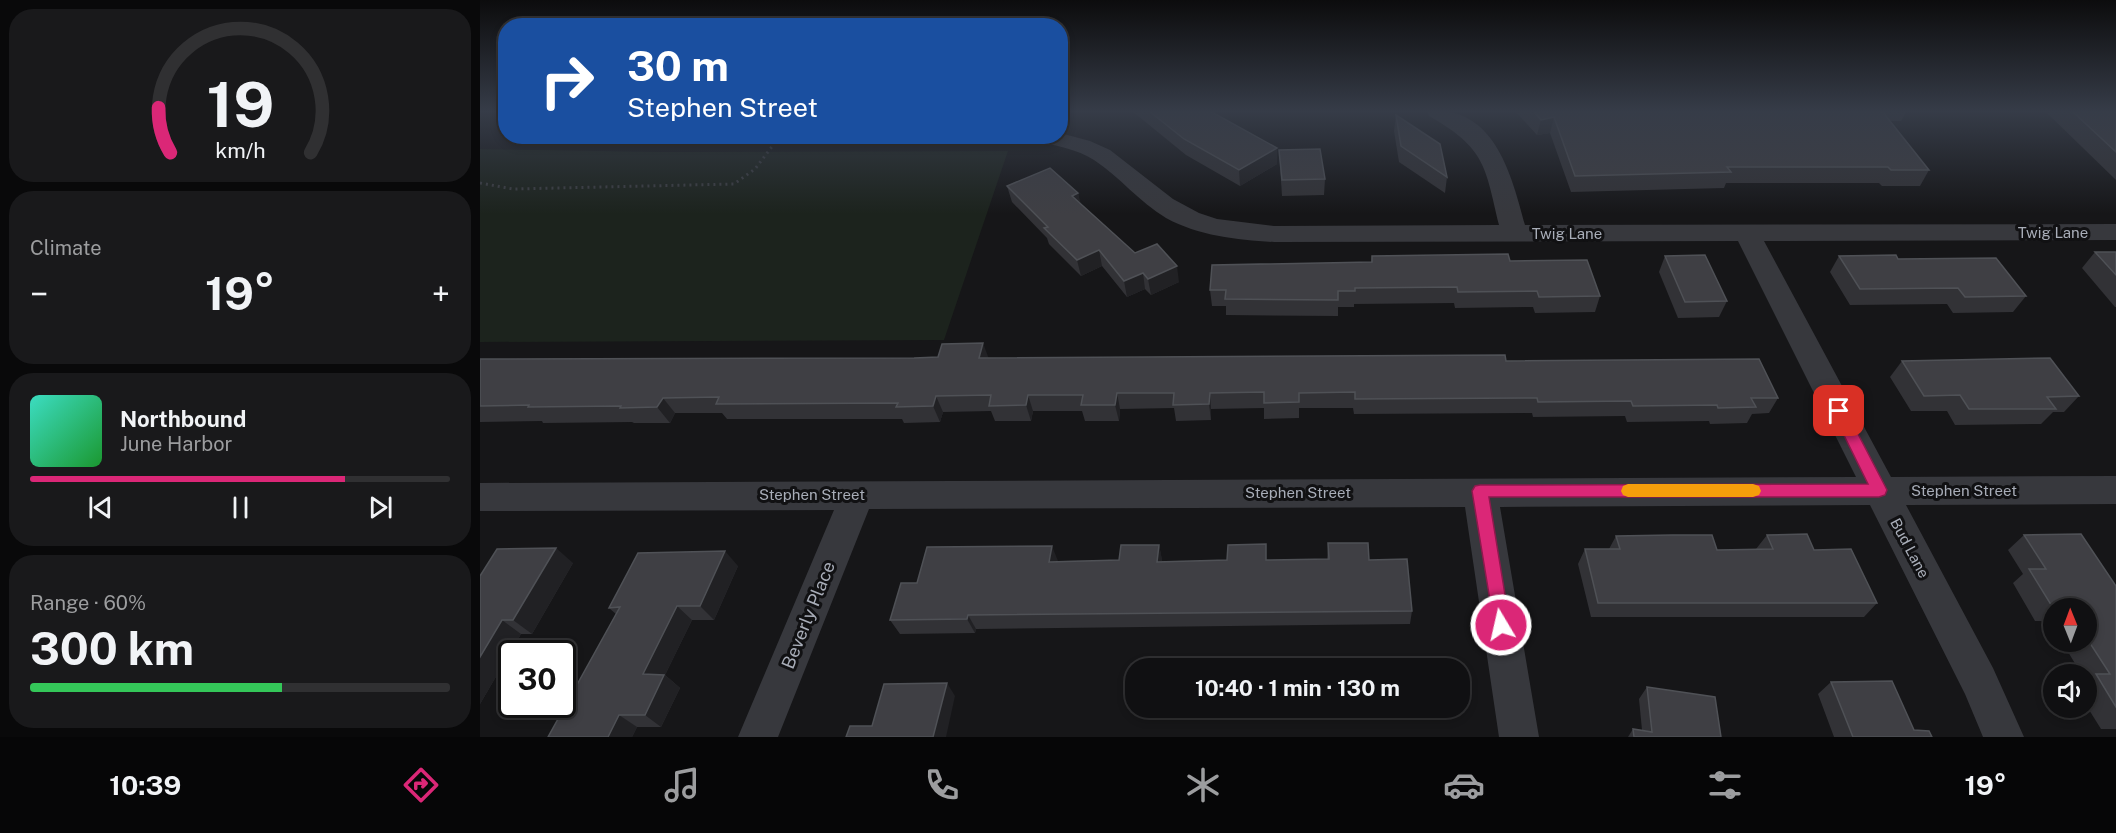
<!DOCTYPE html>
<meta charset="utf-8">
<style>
:root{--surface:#101012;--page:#19191b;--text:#f1f3f6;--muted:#9c9d9f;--line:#303032;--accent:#db2777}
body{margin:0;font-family:"Public Sans",sans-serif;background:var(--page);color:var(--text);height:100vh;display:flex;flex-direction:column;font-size:22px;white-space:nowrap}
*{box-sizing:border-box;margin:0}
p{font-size:20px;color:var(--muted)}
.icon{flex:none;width:33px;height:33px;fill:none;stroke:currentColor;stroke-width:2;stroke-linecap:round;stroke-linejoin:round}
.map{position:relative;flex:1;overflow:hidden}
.side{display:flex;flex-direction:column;gap:9px;padding:9px;background:#09090a;width:480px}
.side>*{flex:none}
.banner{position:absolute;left:18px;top:18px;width:570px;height:126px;border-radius:24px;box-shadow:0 3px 9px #0003,0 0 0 2px var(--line);background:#1a4fa0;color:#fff;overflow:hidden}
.needle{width:39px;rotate:359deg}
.fabs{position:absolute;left:1563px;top:598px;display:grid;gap:12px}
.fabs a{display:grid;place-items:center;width:54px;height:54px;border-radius:50%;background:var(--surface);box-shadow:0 3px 9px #0003,0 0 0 2px var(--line);font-size:30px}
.speed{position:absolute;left:18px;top:640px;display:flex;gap:12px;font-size:30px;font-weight:700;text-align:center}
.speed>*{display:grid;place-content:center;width:78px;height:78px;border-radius:50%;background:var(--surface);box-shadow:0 3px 9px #0003,0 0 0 2px var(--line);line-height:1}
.speed .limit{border:3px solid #111;border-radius:9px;background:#fff;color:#111}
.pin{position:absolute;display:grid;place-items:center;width:51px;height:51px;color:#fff;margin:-26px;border-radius:12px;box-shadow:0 3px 9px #0006}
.me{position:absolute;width:66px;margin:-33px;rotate:351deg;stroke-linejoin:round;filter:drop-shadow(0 0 4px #0008)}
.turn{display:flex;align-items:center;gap:21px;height:126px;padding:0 30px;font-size:27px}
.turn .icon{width:78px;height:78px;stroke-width:2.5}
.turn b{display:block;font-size:42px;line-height:51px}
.big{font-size:45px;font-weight:700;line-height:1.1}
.side .widget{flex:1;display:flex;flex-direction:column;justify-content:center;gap:9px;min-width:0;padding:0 21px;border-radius:24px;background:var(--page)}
.side .dial{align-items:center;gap:0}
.dial svg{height:156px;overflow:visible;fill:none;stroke:var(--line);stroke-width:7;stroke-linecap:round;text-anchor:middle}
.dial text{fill:var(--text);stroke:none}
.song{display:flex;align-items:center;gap:18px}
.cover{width:72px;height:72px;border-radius:9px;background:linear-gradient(135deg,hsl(170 70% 55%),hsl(130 70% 35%))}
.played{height:6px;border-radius:3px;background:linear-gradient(90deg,var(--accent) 75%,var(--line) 75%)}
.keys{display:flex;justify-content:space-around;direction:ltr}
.heat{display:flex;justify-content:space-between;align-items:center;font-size:33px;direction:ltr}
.charge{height:9px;border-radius:4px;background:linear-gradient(90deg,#34c759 60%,var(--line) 0)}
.trip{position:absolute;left:645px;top:658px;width:345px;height:60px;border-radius:24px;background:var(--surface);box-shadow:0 3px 9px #0003,0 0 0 2px var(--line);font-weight:700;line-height:60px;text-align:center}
.tab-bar{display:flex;height:96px;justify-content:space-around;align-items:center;background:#060607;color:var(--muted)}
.tab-bar .icon{width:42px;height:42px}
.tab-bar .selected{color:var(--accent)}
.tab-bar b{font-size:27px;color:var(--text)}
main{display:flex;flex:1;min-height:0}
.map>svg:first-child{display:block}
</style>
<main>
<section class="side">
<div class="widget dial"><svg viewBox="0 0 100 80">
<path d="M14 69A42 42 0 1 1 86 69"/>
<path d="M14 69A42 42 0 0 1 8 46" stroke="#db2777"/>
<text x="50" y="56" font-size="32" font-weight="700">19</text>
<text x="50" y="72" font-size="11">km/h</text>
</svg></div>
<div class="widget"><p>Climate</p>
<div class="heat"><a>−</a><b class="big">19°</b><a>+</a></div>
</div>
<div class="widget">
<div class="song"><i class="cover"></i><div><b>Northbound</b><p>June Harbor</p></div></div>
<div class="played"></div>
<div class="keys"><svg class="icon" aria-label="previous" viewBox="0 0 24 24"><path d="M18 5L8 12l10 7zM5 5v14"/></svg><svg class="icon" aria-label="pause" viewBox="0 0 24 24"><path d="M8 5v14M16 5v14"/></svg><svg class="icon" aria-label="next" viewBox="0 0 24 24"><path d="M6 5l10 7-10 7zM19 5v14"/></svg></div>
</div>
<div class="widget"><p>Range · 60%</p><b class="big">300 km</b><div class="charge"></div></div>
</section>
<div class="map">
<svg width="1636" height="737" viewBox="0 0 1636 737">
<rect width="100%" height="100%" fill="#161618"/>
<path fill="#1c231d" d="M0,149l184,3 344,-1 -64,189 -464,2z"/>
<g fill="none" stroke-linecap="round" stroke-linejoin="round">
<path stroke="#3d3f44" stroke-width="3" stroke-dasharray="2 4" stroke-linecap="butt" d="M0,183l33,6 221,-5 21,-15 25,-33"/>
<path fill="#37383d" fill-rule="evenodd" d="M946,111c68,-7 85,62 99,114l591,-1v16l-352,1 127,236 225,-1v28l-210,1 87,163 31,69h-41l-18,-43 -95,-189 -370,2 39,230h-40l-34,-230 -596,2 -91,228h-40l96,-227 -354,1v-28l1376,-6 -118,-236 -464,1c-36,-2 -75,-6 -108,-24 -27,-16 -46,-41 -72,-58 -17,-11 -38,-14 -57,-19l-3,-5h26v-3l30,8 20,9 63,49 26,14 18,6 57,7 225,-1c-14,-60 -14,-77 -70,-109z"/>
</g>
<g fill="#323236">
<path d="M652,111h79l66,37v16l-37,22 -54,-31z"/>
<path d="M1035,111h392l-6,10h-11l39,49 -9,16h-38l-3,-3h-153l-2,5 -153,4 -21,-59 -13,2z"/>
<path d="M1565,111h71v69z"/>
<path d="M916,115l51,62 -2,16 -46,-31 -5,-31z"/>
<path d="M54,136h39l-3,4h-34z"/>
<path d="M799,150l46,29 -1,16 -42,1z"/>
<path d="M527,186l71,7 2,11 55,49 44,29 -28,13 -6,-6 -18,8 -25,-31 -21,10 -32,-32 -2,-6 -35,-36z"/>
<path d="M1615,252h21v55h-1l-33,-39z"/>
<path d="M892,256l138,5 90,35 -5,16 -60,1 -2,-6 -78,1 -1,-5 -100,1v3h-16v9l-112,-1v-9h-14l-2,-16 161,-28z"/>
<path d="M1185,256l62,45 -8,16 -41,1 -19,-46z"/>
<path d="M1359,256l59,3 128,37 -13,16 -60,1 -6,-9 -97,1 -20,-33z"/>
<path d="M509,358l517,3 272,37 -9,15 -17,1 -5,9 -37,1 -1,-3 -82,1 -2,-6 -92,1 -1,-4 -178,1 -1,-6h-54v10l-35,1v-11l-53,1v11l-35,1 -2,-13 -54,1 -1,12h-34l-3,-10h-49l-2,10h-36l-4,-10 -48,1 -3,10 -36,1 -2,-4h-175l-5,-6h-47l-5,10h-36l-2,-1 -89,1 -1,-2 -62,1v-63z"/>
<path d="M1422,361l177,35 -15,16h-11l-12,12 -86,1 -8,-14h-36l-21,-34z"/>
<path d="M1287,535l47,15 63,53 -13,14h-273l-13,-53 7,-15h24l7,-13 101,14 39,-1z"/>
<path d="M1544,535l92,51v143h-15l-15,-24v-30h-4l-20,-33h24v-33h-32v19l-5,-7h-14l-22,-38 10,-9 -15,-24z"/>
<path d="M848,543l41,17 43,51 -2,13 -434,5 -1,4 -75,1 -10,-14 27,-37 141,-22 61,-1 40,-15 3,16 165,-1z"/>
<path d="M93,563l-41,71h-11l-41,70v-128z"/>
<path d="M258,566l-24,54h-22l-27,55 15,13 -19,39h-24l-5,10h-84l68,-123 -7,-6z"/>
<path d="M1351,682l83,48 18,7h-98l-16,-43z"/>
<path d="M1167,687l74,50h-93l5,-8 9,1 -3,-31z"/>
</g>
<g fill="#212124">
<path d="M857,111h7l-7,3z"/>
<path d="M1074,117l-4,16 -13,2 4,-15z"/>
<path d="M797,148v16l-37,22 -1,-16z"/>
<path d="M598,193l4,16 -10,-13z"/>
<path d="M619,250l3,16 -21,10 -4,-16z"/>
<path d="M697,266l2,16 -28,13 -3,-16z"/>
<path d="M663,273l2,16 -18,8 -3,-16z"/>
<path d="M503,343l6,16 -10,-1z"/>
<path d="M637,393l3,16 -1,12 -4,-16z"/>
<path d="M730,393l1,16v11l-2,-16z"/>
<path d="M548,395l5,16 -2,10 -5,-16z"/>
<path d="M456,396l7,16 -3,10 -7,-16z"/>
<path d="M183,398l12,15 -5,10 -13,-16z"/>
<path d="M679,545l3,14 -1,17 -4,-14z"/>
<path d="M572,546l6,15 -9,1z"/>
<path d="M76,548l17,15 -41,71 -19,-14z"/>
<path d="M245,551l13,15 -24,54 -14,-14z"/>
<path d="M197,606l15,14 -27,55 15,13 -19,39 -16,-12 -2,-41z"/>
<path d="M488,615l8,14 -1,4 -8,-14z"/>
<path d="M22,620l19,14 -41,70v-47z"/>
<path d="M467,683l8,13 -9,41h-13z"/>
<path d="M139,715l18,12 -5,10h-24z"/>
</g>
<g fill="#3f3f44" stroke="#4f5156" stroke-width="1.5">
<path d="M669,111h61l67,37 -38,22 -55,-31z"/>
<path d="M1053,111h349l47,59h-38l-3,-3h-161l4,5 -156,4 -21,-59 -13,3z"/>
<path d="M1592,111h44v41z"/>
<path d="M916,115l44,29 7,33 -46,-31z"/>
<path d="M840,149l5,30 -43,1 -3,-30z"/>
<path d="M570,168l28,25 -6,3 63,57 22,-9 20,22 -29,13 -5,-6 -19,8 -25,-31 -22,10 -33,-32 4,-1 -41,-41z"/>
<path d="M1615,252h21v23z"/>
<path d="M1028,254l2,7 77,-1 13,36 -61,1 -2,-6 -79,1 -1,-5 -102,1v3h-17v9l-113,-1 1,-9h-16l2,-25 160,-3v-6z"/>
<path d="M1225,255l22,46 -42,1 -20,-46z"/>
<path d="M1416,255l2,4 98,-1 30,38 -61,1 -7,-9 -98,1 -21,-33z"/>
<path d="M503,343l-4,15 526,-3 1,6 253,-2 19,39h-27l5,9 -38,1 -1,-3 -84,1 -2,-5 -93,1 -1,-4 -182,1v-7l-56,1v9l-35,1v-11l-54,1 -1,11 -36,1 1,-12h-57l-2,12h-34l2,-10h-55l-2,10 -37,1 2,-11 -55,1 -3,10 -37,1 2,-4 -182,1 3,-7 -56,1 -6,9 -37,1 1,-2 -93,1 1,-2 -49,1v-47l434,-1 24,-1 4,-13z"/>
<path d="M1570,358l29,38 -32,1 9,12h-87l-9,-14 -36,1 -22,-35z"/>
<path d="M1327,534l7,16 37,-1 26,54h-279l-13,-54h35l-4,-13 56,-1h40l5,15 56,-1 -6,-14z"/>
<path d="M1601,534l35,52v121l-20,-33h14l-24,-37v-28h-17l-1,-2 -15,1 -24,-39h17l-22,-34z"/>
<path d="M848,543h40l1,17 38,-1 5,52 -444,4 -1,4 -77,1 11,-37h16l10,-36 125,-1 -3,16 70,-2 2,-15h38l-2,17 70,-2 1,-15 38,-1v16l63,-1z"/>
<path d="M76,548l-43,72h-11l-22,37v-81l17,-27z"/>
<path d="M245,551l-25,55h-23l-34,68 21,1 -19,40h-26l-11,22h-60l72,-130 -11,1 29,-55z"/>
<path d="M1412,681l22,49 15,1 3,6h-79l-22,-55z"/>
<path d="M467,683l-14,54h-87l4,-11h22l12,-42z"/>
<path d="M1167,687l68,10 6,40h-87l-1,-8 19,3z"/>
</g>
<linearGradient id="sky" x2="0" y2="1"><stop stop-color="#0c0c0d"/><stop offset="0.52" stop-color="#363c48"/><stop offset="1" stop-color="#363c48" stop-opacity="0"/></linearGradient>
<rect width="1636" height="214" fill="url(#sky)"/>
<path fill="#db2777" stroke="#8e194d" stroke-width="1.5" d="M1359,406l5,1 41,79 2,4 -2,5 -6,2h-390l21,128 -3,6 -6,2 -6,-2 -23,-140 3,-5 5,-1 388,-1 -36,-73 2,-4z"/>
<path fill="#f59e0b" d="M1148,484h125l6,2 2,5 -2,4 -6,2h-125l-5,-2 -2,-4 2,-5z"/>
<g text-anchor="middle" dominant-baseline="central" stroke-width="6" stroke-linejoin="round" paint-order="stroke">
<g font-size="15" fill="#a8adb8" stroke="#111113">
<text x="1573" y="232">Twig Lane</text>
<text x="1087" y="233">Twig Lane</text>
<text x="1484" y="490">Stephen Street</text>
<text x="818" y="492">Stephen Street</text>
<text x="332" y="494">Stephen Street</text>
<text transform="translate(1430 548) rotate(62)">Bud Lane</text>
</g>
<g font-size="18" fill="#a8adb8" stroke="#111113">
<text transform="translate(328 615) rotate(-68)">Beverly Place</text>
</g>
</g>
</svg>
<div class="fabs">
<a><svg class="needle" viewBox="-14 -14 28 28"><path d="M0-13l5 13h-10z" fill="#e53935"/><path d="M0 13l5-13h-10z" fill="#9c9d9f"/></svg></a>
<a><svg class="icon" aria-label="sound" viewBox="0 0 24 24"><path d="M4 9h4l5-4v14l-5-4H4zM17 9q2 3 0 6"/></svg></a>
</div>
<div class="speed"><div class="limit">30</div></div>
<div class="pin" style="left:1359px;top:411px;background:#d93025"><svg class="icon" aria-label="arrive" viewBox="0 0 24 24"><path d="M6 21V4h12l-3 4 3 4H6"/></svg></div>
<svg class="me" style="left:1021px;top:625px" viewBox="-20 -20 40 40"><circle r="17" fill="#db2777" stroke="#fff" stroke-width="3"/><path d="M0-11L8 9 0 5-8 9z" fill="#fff"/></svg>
<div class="trip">10:40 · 1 min · 130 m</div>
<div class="banner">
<div class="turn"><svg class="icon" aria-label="right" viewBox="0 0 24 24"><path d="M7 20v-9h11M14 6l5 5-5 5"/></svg><div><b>30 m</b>Stephen Street</div></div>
</div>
</div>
</main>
<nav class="tab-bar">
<b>10:39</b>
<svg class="icon selected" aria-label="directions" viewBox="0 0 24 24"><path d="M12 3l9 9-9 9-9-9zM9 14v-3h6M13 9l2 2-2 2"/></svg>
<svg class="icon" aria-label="music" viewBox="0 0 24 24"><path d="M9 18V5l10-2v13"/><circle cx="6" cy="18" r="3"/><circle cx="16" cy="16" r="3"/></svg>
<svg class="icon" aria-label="phone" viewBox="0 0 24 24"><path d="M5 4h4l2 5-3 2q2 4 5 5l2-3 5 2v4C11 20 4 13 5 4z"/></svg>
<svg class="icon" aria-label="climate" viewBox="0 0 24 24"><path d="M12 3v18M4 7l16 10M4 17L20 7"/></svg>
<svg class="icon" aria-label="car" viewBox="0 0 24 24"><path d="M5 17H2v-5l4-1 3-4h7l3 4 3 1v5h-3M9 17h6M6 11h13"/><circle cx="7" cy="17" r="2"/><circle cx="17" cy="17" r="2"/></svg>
<svg class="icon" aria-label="filters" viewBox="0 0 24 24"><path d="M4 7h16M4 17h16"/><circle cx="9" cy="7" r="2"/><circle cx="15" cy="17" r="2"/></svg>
<b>19°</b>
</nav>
